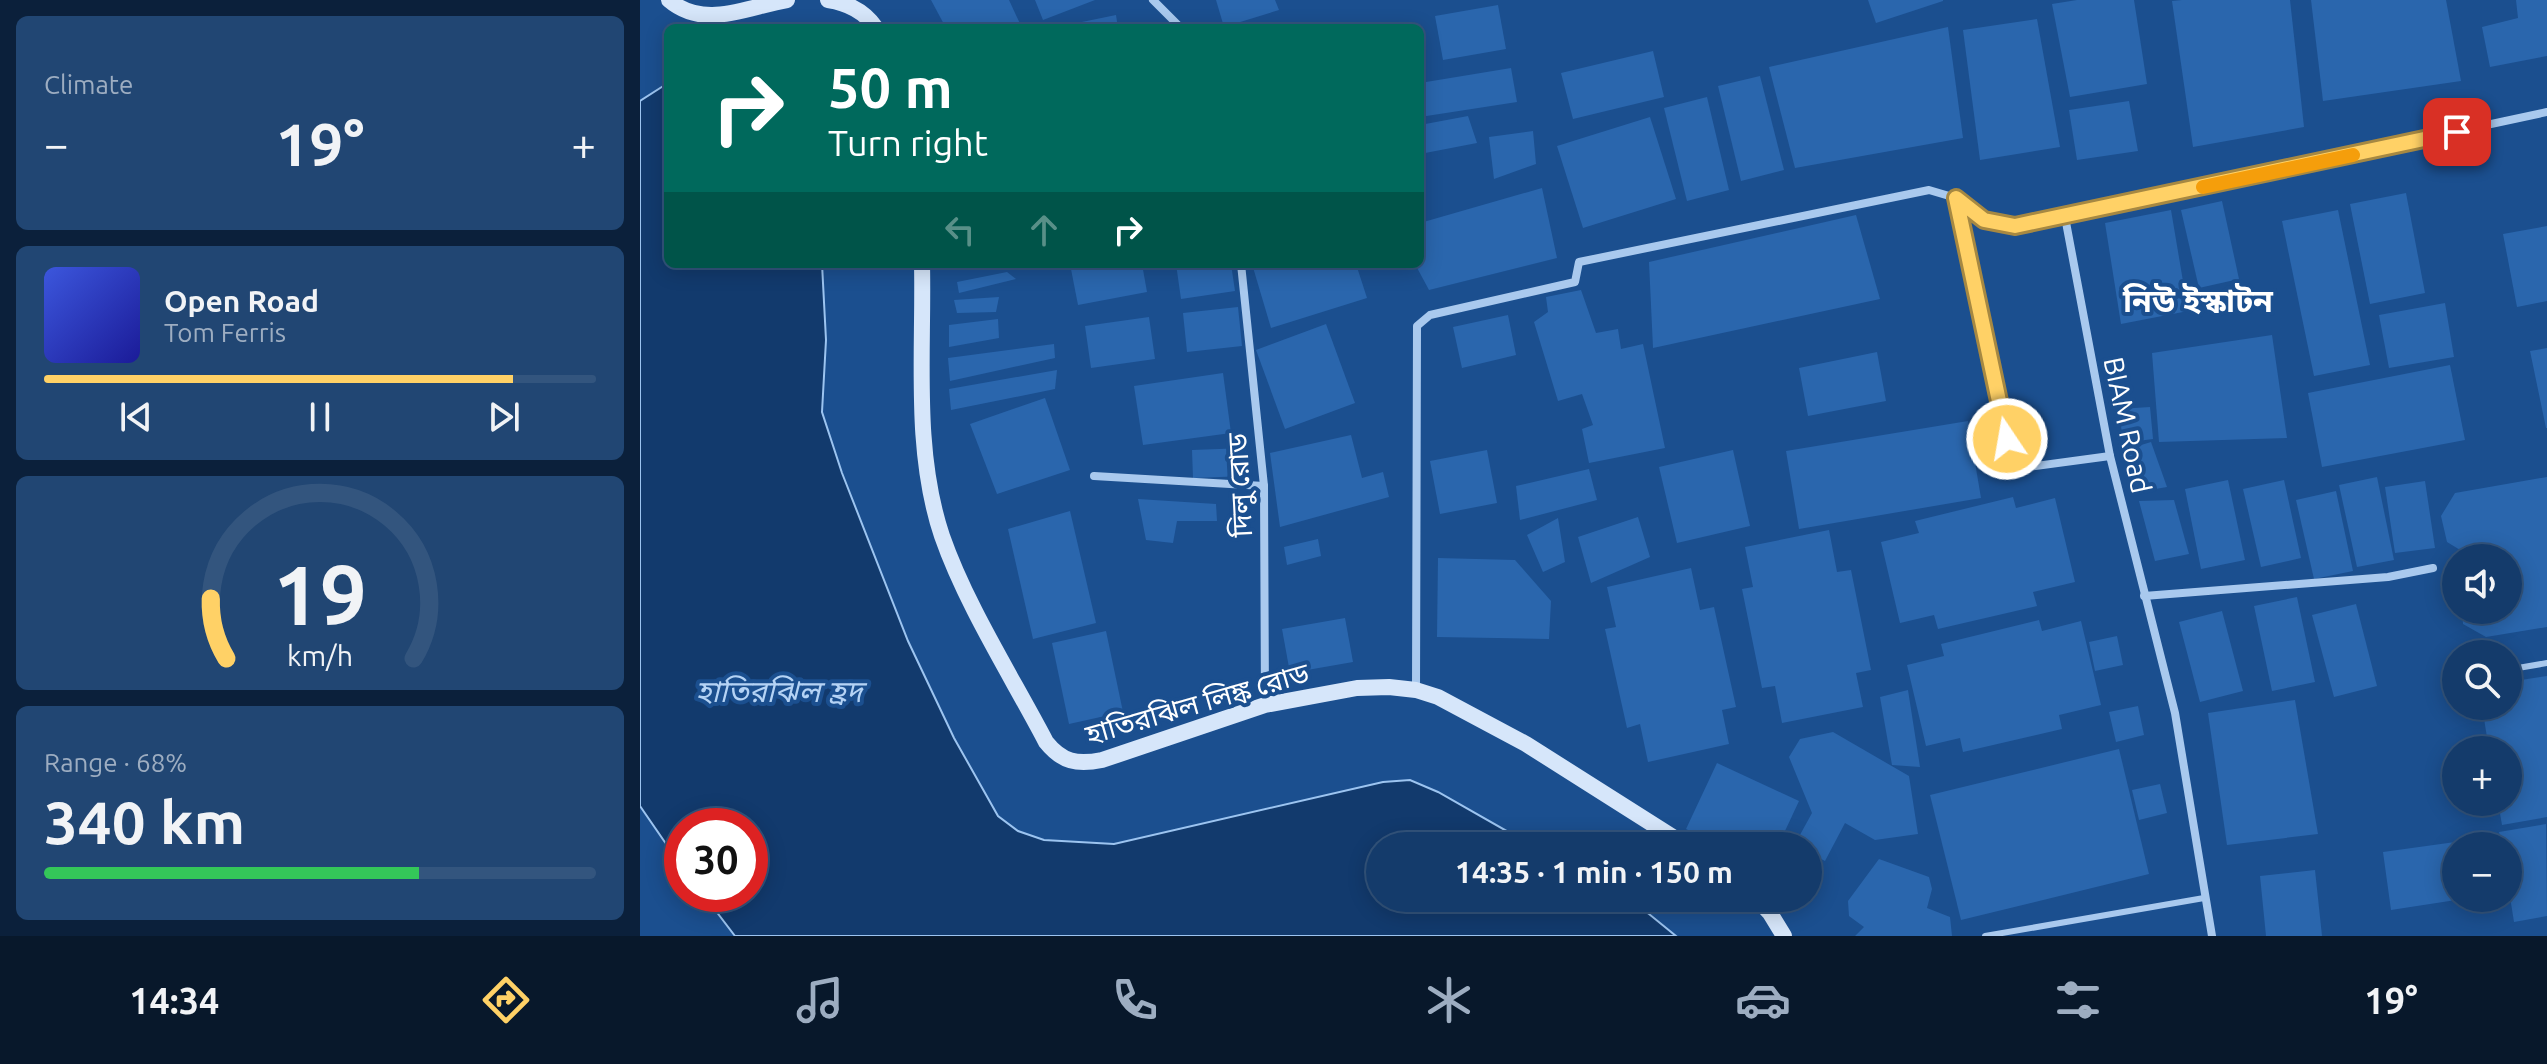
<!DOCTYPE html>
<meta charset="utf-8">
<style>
:root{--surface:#143b6b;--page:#214673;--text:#f1f3f6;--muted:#9dadc1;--line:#33557e;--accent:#ffd166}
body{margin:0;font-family:Ubuntu,"Noto Sans Bengali",sans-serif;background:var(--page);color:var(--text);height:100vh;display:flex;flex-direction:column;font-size:30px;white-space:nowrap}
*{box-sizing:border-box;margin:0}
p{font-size:26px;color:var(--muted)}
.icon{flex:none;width:44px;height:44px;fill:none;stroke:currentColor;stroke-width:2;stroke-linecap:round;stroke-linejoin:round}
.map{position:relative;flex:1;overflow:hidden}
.details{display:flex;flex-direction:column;gap:16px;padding:16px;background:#0b203b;width:640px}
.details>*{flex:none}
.top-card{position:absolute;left:24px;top:24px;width:760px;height:244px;border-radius:12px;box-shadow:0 4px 20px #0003,0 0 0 2px var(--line);background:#00695c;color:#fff;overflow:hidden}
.controls{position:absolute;left:1802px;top:544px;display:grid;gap:16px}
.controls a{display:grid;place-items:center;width:80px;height:80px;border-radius:50%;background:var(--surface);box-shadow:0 4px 20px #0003,0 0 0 2px var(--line);font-size:40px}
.speed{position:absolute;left:24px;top:808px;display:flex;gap:16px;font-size:40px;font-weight:700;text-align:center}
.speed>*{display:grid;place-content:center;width:104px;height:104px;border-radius:50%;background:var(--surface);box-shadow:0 4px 20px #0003,0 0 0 2px var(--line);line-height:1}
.speed .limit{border:12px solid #d22;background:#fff;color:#111}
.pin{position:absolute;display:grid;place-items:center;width:68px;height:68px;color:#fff;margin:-34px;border-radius:16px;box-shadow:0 4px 12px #0006}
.me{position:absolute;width:88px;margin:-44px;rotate:348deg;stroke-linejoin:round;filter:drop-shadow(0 0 6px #0008)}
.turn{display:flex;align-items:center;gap:28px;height:168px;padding:0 32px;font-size:36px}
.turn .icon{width:104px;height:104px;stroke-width:2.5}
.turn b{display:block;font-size:56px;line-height:68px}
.lanes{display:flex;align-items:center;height:76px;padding:0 32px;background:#0003;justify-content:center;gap:40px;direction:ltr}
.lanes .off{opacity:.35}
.big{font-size:60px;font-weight:700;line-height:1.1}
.details .widget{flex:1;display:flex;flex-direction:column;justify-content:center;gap:12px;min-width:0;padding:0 28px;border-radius:12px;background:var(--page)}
.details .dial{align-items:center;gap:0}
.dial svg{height:208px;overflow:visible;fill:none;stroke:var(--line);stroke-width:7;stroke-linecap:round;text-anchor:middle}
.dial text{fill:var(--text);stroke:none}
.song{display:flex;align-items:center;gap:24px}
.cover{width:96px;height:96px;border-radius:12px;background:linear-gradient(135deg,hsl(230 70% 55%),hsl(240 70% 35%))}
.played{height:8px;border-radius:4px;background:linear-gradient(90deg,var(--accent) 85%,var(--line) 85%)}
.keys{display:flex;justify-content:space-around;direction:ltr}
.heat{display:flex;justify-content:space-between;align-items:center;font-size:44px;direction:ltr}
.charge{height:12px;border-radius:6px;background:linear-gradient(90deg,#34c759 68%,var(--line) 0)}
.trip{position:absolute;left:726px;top:832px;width:456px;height:80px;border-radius:40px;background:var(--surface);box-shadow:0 4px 20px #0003,0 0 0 2px var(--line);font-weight:700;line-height:80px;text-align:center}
.dock{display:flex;height:128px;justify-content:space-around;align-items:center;background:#08182b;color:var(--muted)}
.dock .icon{width:56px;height:56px}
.dock .on{color:var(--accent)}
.dock b{font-size:36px;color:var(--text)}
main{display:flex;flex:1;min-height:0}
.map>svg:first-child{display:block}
</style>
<main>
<section class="details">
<div class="widget"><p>Climate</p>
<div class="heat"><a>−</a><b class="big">19°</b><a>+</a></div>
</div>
<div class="widget">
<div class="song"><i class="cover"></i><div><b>Open Road</b><p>Tom Ferris</p></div></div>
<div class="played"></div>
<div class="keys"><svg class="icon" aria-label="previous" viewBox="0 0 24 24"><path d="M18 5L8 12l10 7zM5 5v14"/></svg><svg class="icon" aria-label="pause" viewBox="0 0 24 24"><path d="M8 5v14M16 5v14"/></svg><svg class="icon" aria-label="next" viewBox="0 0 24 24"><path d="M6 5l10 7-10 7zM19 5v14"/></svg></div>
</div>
<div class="widget dial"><svg viewBox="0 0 100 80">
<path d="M14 69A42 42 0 1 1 86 69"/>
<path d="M14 69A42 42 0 0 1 8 46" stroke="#ffd166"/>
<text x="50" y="56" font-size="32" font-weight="700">19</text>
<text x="50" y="72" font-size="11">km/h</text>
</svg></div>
<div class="widget"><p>Range · 68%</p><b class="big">340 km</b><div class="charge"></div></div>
</section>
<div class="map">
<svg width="1907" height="936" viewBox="0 0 1907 936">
<rect width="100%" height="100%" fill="#1b4f8f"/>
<path fill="#123a6d" stroke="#9cc4f0" stroke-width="2" d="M28,83v181h154l4,76 -4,72 20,61 66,168 46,97 44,78 20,15 26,9 70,4 269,-62 27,-2 28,12 95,54h-153v52h242l27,16 27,22h-941l-32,-42h47v-68h-68v41l-42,-61v-705z"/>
<g fill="#2a66ad">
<path d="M291,0h78l13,28h-76z"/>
<path d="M395,0h60l-52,20z"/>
<path d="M576,0h59l4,10 -55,17z"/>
<path d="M1228,0h75v1l-67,22z"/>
<path d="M1437,0h57l13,84 -77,13 -18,-93z"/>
<path d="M1542,0h108l14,127 -111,20 -21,-146z"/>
<path d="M1671,0h135l15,81 -138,20z"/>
<path d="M1876,0h31v56l-57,11 -8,-40 36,-9z"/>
<path d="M858,5l8,44 -63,11 -8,-44z"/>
<path d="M476,15l2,13h-41v-5z"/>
<path d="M1397,19l23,128 -80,13 -17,-130z"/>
<path d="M1308,27l15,111 -168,30 -26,-101z"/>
<path d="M1013,51l11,46 -91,22 -12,-46z"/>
<path d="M871,68l6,34 -97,15v-34z"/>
<path d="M1120,76l24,94 -43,11 -23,-95z"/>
<path d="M1067,97l22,93 -42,11 -23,-93z"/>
<path d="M1489,101l9,50 -61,9 -8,-50z"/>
<path d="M828,116l9,27 -57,11v-29z"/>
<path d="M1010,117l26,82 -93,29 -26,-82z"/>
<path d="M893,131l3,33 -42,15 -5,-42z"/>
<path d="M902,188l15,70 -128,32 -14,-26h5v-41z"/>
<path d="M1766,193l19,100 -55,11 -20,-100z"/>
<path d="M1582,201l17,78 -40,9 -18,-78z"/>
<path d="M1531,210l17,101 -67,13 -16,-101z"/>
<path d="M1698,210l32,155 -56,11 -32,-155z"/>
<path d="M1216,215l24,84 -227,49 -4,-86z"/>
<path d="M1907,226v75l-30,6 -14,-73z"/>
<path d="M430,264h72l5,28 -69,13z"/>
<path d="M536,264h55l4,27 -54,8z"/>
<path d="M612,264h104l11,34 -96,30z"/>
<path d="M367,272l9,7 -57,14 -2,-11z"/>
<path d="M941,290l15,43 22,-4 3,20 22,-5 22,104 -76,15 -7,-34 11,-4 -11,-31 -24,7 -24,-79 14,-10 -2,-15z"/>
<path d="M359,297l-3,15 -39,1 -3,-13z"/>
<path d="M1805,303l9,54 -65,11 -10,-53z"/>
<path d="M598,307l4,39 -55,6 -4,-39z"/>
<path d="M868,315l8,40 -54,13 -9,-41z"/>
<path d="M509,317l6,42 -64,9 -6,-42z"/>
<path d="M358,319l1,19 -50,9v-22z"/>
<path d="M686,324l29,79 -70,26 -29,-79z"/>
<path d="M1632,335l15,103 -128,4 -7,-89z"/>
<path d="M414,344l1,14 -105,23 -2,-23z"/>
<path d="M1907,348v80h-1l-16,-77z"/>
<path d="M1237,352l9,49 -78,15 -9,-48z"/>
<path d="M1810,365l15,75 -143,27 -14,-74z"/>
<path d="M417,370l-2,19 -104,21 -2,-21z"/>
<path d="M583,373l8,60 -88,12 -9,-59z"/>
<path d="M405,398l25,72 -73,24 -27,-70z"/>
<path d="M1510,407l3,32 -30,4 -4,-34z"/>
<path d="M1328,421l13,77 -182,31 -13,-78z"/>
<path d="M711,435l11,43 21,-6 6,25 -109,30 -10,-74z"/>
<path d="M1511,442l16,45 -35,6 -7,-43z"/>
<path d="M606,448l1,28 -54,2 -1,-28z"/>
<path d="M847,450l10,53 -57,11 -10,-53z"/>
<path d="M1093,450l17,76 -73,17 -18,-76z"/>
<path d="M949,469l8,31 -77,20 -4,-34z"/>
<path d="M1737,477l17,83 -37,7 -18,-82z"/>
<path d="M1907,477v150l-61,10 -23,-13 -1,-14h46v-52h-16l-2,-7 -20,5 -23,-14 -6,-26 14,-23z"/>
<path d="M1588,480l17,80 -44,9 -16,-80z"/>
<path d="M1644,480l17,78 -40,9 -18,-78z"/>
<path d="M1785,481l10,67 -40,5 -10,-66z"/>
<path d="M1696,491l17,80 -39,8 -18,-79z"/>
<path d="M1373,497l3,11 39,-10 20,84 -42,10 4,14 -99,23 -4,-14 -34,8 -19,-81 38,-9 -4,-12z"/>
<path d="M498,499l78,5 1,17h-40l-4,22 -27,-3z"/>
<path d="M1534,500l15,54 -34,7 -16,-60z"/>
<path d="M430,511l26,112 -63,16 -25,-110z"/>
<path d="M998,517l12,40 -59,26 -13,-46z"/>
<path d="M918,518l7,44 -22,10 -16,-37z"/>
<path d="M1189,530l8,42 14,-2 20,100 -15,3 7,34 -81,16 -7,-37 -13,2 -20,-99 11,-2 -8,-40z"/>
<path d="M678,539l3,17 -34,9 -3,-18z"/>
<path d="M798,558l77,2 36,41 -2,38 -112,-2z"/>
<path d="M1051,568l9,42 14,-3 22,100 -14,3 7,34 -81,18 -8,-38 -13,4 -22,-99 11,-2 -9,-40z"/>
<path d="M1657,597l18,85 -43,9 -18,-85z"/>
<path d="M1716,604l21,82 -43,11 -22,-82z"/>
<path d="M1582,611l21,80 -43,11 -21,-80z"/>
<path d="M705,618l8,44 -63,11 -8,-44z"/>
<path d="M1399,620l3,11 39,-10 20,84 -42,10 3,14 -99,23 -3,-14 -34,8 -19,-81 37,-9 -3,-12z"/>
<path d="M466,631l17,81 -54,12 -17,-81z"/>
<path d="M1477,636l6,29 -28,6 -6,-29z"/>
<path d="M1907,676v141l-45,8 -4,-23h10v-52h-19l-7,-44h26v-24z"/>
<path d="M1268,690l12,77 -28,-2 -12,-68z"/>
<path d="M1655,700l23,134 -91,11 -19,-132z"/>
<path d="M1498,706l6,29 -28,7 -7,-30z"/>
<path d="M1193,732l76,44 9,58 -43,6 -30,-17 -20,38 -17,-9v-6l-13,-2 17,-31 -23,-56 11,-18z"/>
<path d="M1479,749l30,125 -188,46 -31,-125z"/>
<path d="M1077,763l82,38 -21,45h-56l-36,-17z"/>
<path d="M1520,784l7,29 -28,7 -7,-30z"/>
<path d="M1906,824l1,92 -33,6 -6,-38v-38h-6l-3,-14z"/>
<path d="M1844,838l1,8h-29v54l-65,10 -8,-58z"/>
<path d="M1239,859l50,18 3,12 -5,19 23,9 2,19h-97l9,-9 -15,-11 -1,-15z"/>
<path d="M1675,870l7,66h-56l-6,-60z"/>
</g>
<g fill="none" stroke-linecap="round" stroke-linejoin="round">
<g stroke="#a9c9ee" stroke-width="6">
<path d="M1878,668l29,-5"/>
<path d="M1345,936l219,-38"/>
</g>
<g stroke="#a9c9ee" stroke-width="8">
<path d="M513,0l28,28"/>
<path d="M1316,198l57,271 97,-13"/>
<path d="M1425,217l45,239 65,257 37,223"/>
<path d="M601,264l23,222 1,219"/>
<path d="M454,476l170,10"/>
<path d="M1504,596l244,-19 45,-9"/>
<path d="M776,690l1,-364 13,-11 145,-33 4,-20 350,-72 27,8 28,22 31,6 532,-114"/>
</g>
<g stroke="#d6e6fa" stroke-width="16">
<path d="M29,0c35,30 78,7 118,0"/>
<path d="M188,0c20,3 37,12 48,28"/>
<path d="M282,264c2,88 -9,186 20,272 24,69 70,141 104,206 16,20 31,23 56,18l163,-55 92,-17 32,-1 27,3 22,7 88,47 161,102"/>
<path d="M1116,898l14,15 14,23"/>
</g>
</g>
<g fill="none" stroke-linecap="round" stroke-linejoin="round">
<defs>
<path id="route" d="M1367,439l-51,-241 28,22 31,6 442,-94"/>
</defs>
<use href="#route" stroke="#a68842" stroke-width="20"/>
<use href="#route" stroke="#ffd166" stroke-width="14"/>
<path stroke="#f59e0b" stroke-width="14" d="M1563,187l150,-32"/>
</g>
<g text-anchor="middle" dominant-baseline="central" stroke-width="8" stroke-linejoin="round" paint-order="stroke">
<g font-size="28" fill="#fff" stroke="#1b4f8f">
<text transform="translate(1488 425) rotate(78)">BIAM Road</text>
<text transform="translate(599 485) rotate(-93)">দিলু রোড</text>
<text transform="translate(557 703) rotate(-16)">হাতিরঝিল লিঙ্ক রোড</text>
</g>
<g font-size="30" font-style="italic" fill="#b5d3f5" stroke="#1b4f8f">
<text x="139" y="691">হাতিরঝিল হ্রদ</text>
</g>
<g font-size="32" font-weight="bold" fill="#fff" stroke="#1b4f8f">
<text x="1558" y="300">নিউ ইস্কাটন</text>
</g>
</g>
</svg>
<div class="controls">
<a><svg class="icon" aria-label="sound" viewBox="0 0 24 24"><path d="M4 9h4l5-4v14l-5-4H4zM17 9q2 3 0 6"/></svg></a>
<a><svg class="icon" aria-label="search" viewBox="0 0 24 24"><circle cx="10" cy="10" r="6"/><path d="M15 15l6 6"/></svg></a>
<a>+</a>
<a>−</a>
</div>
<div class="speed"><div class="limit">30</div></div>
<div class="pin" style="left:1817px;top:132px;background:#d93025"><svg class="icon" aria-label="arrive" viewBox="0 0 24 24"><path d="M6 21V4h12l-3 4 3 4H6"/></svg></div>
<svg class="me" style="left:1367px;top:439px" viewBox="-20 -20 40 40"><circle r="17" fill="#ffd166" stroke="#fff" stroke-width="3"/><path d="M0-11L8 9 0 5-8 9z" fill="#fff"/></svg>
<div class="trip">14:35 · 1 min · 150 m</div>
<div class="top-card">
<div class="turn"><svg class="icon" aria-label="right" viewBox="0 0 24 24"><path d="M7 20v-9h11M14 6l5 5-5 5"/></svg><div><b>50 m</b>Turn right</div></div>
<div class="lanes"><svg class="icon off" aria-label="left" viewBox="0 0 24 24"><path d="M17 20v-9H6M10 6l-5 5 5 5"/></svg><svg class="icon off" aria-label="ahead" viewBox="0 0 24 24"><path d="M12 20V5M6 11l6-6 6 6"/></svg><svg class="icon" aria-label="right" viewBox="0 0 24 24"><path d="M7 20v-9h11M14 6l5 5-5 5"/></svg></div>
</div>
</div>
</main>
<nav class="dock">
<b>14:34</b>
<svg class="icon on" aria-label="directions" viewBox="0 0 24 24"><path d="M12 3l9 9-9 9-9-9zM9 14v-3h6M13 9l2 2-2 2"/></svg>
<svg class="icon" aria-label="music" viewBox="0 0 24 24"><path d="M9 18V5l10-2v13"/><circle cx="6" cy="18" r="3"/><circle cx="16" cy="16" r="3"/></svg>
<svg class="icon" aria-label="phone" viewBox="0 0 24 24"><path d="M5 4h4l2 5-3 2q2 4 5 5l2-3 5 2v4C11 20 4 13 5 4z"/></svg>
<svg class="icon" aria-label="climate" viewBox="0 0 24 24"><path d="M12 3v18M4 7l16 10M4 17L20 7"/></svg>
<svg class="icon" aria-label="car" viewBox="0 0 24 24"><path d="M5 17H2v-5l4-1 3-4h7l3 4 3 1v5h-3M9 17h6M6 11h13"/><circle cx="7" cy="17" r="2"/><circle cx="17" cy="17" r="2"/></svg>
<svg class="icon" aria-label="filters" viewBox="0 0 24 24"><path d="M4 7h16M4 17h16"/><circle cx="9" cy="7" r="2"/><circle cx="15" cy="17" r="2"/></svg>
<b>19°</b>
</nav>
